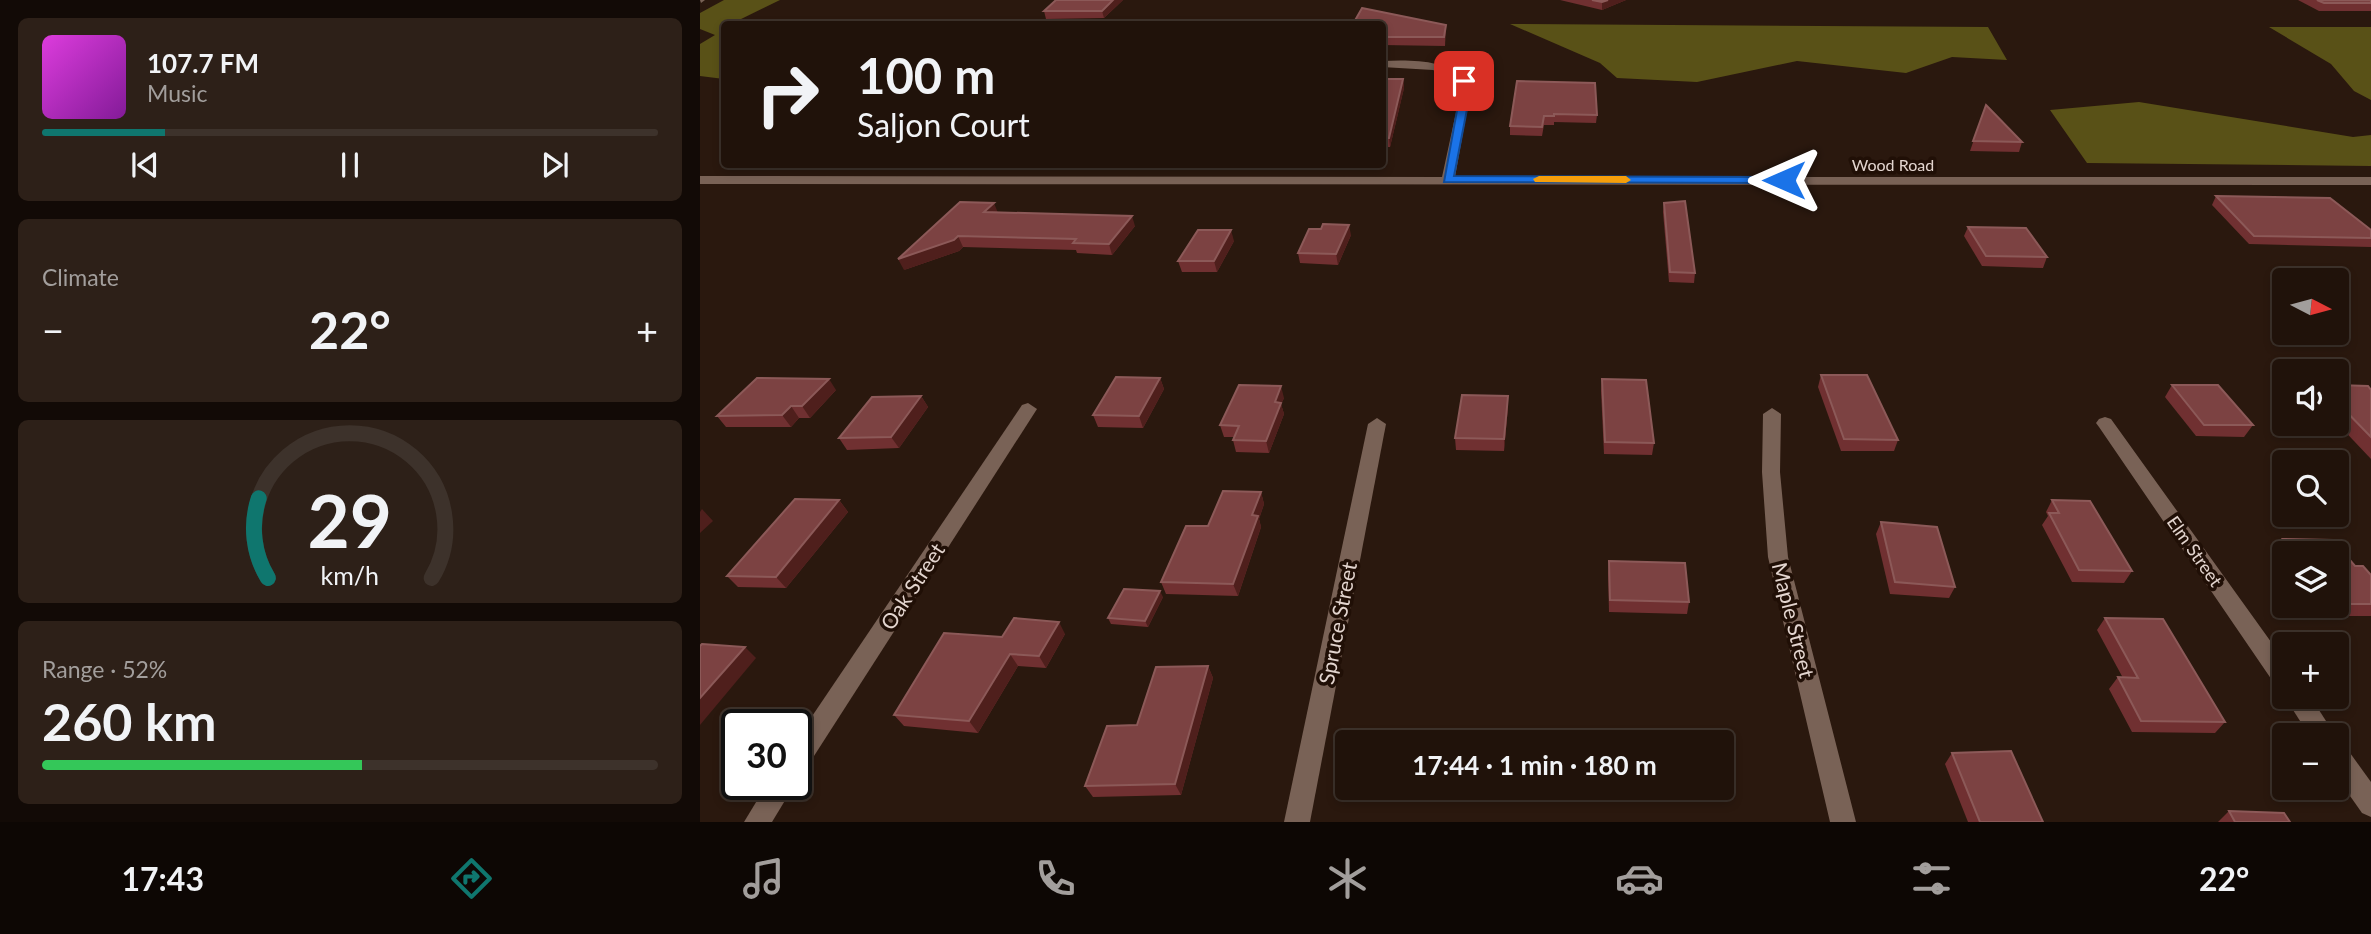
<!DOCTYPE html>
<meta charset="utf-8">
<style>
:root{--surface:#20120a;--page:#2d2018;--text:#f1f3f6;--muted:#a29e9c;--line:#3d322b;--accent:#0f766e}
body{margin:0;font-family:Lato,sans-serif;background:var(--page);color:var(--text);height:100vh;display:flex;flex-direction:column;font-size:26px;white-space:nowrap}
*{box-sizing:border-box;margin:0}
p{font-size:23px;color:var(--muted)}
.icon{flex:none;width:38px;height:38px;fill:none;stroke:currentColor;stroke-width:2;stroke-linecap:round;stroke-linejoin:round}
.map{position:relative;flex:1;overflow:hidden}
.drawer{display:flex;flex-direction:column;gap:18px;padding:18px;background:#120a06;width:700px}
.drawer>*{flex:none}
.hud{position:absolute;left:21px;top:21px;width:665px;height:147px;border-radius:7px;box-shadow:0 4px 10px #0003,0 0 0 2px var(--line);background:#20120a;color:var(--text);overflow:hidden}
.needle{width:46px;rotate:96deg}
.buttons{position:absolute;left:1572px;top:268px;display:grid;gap:14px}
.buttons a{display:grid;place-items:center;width:77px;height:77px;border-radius:7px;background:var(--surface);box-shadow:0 4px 10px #0003,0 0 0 2px var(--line);font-size:35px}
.speed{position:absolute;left:21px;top:709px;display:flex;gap:14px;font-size:35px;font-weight:700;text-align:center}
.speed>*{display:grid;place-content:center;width:91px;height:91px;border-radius:50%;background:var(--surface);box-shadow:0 4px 10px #0003,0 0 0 2px var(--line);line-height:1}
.speed .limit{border:4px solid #111;border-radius:10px;background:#fff;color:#111}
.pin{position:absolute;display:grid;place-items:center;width:60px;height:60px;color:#fff;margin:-30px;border-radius:14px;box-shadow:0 4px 10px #0006}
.me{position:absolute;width:77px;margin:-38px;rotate:270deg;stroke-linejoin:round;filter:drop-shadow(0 0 5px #0008)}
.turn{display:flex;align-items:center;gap:24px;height:147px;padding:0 21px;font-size:32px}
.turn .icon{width:91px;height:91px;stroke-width:2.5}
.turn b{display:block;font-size:49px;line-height:60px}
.big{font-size:52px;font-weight:700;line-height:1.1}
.drawer .card{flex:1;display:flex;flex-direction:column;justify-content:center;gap:10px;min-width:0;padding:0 24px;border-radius:10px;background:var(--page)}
.drawer .dial{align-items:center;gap:0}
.dial svg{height:182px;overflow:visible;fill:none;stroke:var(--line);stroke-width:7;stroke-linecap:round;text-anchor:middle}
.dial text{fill:var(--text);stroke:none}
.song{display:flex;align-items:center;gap:21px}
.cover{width:84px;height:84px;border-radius:10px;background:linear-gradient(135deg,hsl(300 70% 55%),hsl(290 70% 35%))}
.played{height:7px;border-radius:4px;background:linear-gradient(90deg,var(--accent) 20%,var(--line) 20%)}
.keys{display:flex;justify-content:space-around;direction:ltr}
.heat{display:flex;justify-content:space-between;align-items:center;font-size:38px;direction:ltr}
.charge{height:10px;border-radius:5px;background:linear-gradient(90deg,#34c759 52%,var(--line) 0)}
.trip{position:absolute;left:635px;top:730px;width:399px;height:70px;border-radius:7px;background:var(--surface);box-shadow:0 4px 10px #0003,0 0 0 2px var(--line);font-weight:700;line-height:70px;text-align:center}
.tab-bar{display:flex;height:112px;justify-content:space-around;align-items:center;background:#0d0704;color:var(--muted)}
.tab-bar .icon{width:49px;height:49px}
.tab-bar .selected{color:var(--accent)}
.tab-bar b{font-size:32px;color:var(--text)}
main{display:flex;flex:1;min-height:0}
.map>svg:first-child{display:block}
</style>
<main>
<section class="drawer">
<div class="card">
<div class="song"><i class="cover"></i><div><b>107.7 FM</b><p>Music</p></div></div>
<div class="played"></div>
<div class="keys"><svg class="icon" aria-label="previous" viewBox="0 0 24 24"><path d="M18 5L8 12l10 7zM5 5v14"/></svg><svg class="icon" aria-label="pause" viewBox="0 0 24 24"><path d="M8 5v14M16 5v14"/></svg><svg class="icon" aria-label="next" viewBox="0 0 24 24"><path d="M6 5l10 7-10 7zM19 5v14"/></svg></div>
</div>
<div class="card"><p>Climate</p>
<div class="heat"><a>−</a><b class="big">22°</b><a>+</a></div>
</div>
<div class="card dial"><svg viewBox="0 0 100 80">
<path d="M14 69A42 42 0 1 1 86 69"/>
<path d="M14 69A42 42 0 0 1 10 34" stroke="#0f766e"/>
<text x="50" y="56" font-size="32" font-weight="700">29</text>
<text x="50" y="72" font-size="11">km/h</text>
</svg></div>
<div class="card"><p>Range · 52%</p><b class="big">260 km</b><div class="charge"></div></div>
</section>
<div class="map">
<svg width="1671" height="822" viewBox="0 0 1671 822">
<rect width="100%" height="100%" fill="#2a180e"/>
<g fill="#595117">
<path d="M24,0h56l-45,22 55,2h-66v55l-24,-3v-32l15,-9 -15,-6v-16z"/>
<path d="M810,24l478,3 19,33 -55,-3 -46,16 -109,-12 -100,21 -80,-4 -17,-15z"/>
<path d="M1569,27h102v73l-17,-9 -23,-27z"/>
<path d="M1439,102l214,35 18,-2v31l-284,-3 -37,-53z"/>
</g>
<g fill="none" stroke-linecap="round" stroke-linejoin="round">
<g fill="#796256" fill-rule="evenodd">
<path d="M0,0h5l-4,3z"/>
<path d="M682,61c29,-1 64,-2 86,20l2,13 -15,83h916v8l-1671,-1v-8l742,1 18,-83 -2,-12 -25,-12 -51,-3z"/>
<path d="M328,403l9,6 -232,361 -9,4v-34l226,-335z"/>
<path d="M1072,408l9,6 -1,58 8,85 68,265h-26l-62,-265 -6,-85 1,-58z"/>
<path d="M1405,417l6,2 173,241v29l-8,-3 -177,-259 -3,-4 3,-4z"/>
<path d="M677,418l9,6 -76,398h-26l84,-398z"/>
<path d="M1584,696h26l25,39h-26z"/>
<path d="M1636,742l9,4 26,36v35l-9,-4 -26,-37z"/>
<path d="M67,784h28l-23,38h-28z"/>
</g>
</g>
<g fill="#703031">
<path d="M423,0l-19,18 -58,1 -2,-8z"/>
<path d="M860,0h66l-24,10z"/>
<path d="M1598,0h73v11h-52z"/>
<path d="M682,24l64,1 -1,21 -63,-1z"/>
<path d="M682,79h21l1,9 -14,59h-8z"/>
<path d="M817,81l80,34 -1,8 -42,-1v3h-10l-2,11 -32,-1v-9z"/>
<path d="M1286,105l36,37 -3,10 -49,-1z"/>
<path d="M1516,196l155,34v17l-122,-3 -37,-39z"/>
<path d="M964,203l31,70 -1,10 -25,-1 -6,-70z"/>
<path d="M298,212l137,14 -23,29 -35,-2 -1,-3 -113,-3 -4,4 -55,19z"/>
<path d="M1268,227l79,30 -4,11 -61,-2 -18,-30z"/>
<path d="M651,235l-13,30 -38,-2 -2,-10z"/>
<path d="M534,241l-17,31h-35l-4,-11z"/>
<path d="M1121,375l77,65 -4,11h-53l-23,-64z"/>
<path d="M460,378l4,11 -21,39 -45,-1 -5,-12z"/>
<path d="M902,379l52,64 -2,12 -48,-1 -3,-63z"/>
<path d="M1472,385l81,40 -9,12 -48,-1 -31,-39z"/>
<path d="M1636,385l35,5v69l-35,-37z"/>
<path d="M136,390l-26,28h-11l-8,9h-65l-9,-11z"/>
<path d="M221,396l7,11 -29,41 -52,2 -8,-12z"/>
<path d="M584,398l-3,6 3,10 -15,39 -33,-1 -3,-12 1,-3h-10l-4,-12z"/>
<path d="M808,407l-4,44 -48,-1 -1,-12z"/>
<path d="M561,492l3,12 -5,15 2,8 -23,69 -72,-2 -5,-12 47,-56z"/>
<path d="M139,500l9,12 -62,76 -48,-1 -11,-11z"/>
<path d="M1352,500l80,71 -8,12 -52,-1 -30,-57 6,-9 -2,-4z"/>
<path d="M1181,522l74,65 -6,11 -59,-4 -14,-60z"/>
<path d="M1583,539l50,1 22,26h8l8,9v41h-47l-8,-10h20v-53h-52v11l-10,-13z"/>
<path d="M909,561l80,41 -2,12 -78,-2 -1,-39z"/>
<path d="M463,597l-15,30 -37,-3 -3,-6z"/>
<path d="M1405,618l120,104 -10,11 -83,-1 -23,-43 9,-12 5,1 -26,-48z"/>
<path d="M365,634l-19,34 -28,-2 -40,67 -74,-7 -10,-11 108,-78z"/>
<path d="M508,666l5,12 -32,117 -88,2 -8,-11 52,-61z"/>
<path d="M1252,753l91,69h-75l-23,-58z"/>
<path d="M1529,811l61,11h-72z"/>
</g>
<g fill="#4f1f1c">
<path d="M413,0h10l-19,18 -2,-7z"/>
<path d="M908,0h18l-24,10v-8z"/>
<path d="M703,79l1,9 -14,59 -1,-9z"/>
<path d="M294,203l4,10 -14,-1z"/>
<path d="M432,216l3,10 -23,29 -3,-11z"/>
<path d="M649,225l2,10 -13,30 -2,-11z"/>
<path d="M531,230l3,11 -17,31 -3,-11z"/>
<path d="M258,236l5,11 -4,4 -55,19 -6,-11z"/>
<path d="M460,378l4,11 -21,39 -4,-12z"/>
<path d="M129,379l7,11 -26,28 -8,-12z"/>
<path d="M581,386l3,12 -3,6 3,10 -15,39 -3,-12 9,-39z"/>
<path d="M221,396l7,11 -29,41 -8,-11z"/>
<path d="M808,396v11l-4,44v-12z"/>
<path d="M91,406l8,12 -8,9 -9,-12z"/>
<path d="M561,492l3,12 -5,15 2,8 -23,69 -5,-12 19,-69z"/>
<path d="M139,500l9,12 -62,76 -10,-11z"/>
<path d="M2,509l11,12 -13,12v-21z"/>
<path d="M460,591l3,6 -15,30 -3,-6z"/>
<path d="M359,622l6,12 -19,34 -7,-12z"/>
<path d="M45,647l11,11 -56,67v-27z"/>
<path d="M310,654l8,12 -40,67 -9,-12z"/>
<path d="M508,666l5,12 -32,117 -6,-11z"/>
</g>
<g fill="#7c4242" stroke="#8c5958" stroke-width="2">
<path d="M356,0h57l-11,11h-58z"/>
<path d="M892,0h16l-6,2z"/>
<path d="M1617,0h54v3h-47z"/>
<path d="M662,8l84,17 -2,12h-62v-13h-29z"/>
<path d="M682,79h21l-14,59h-7z"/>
<path d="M817,81l78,2 2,32 -43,-1v2h-10l-2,11 -32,-1z"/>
<path d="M1286,105l36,37 -49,-1z"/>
<path d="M1516,196l114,2 41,32v8l-117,-2z"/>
<path d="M985,201l10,72 -25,-1 -6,-69z"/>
<path d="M260,202l34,1 -10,9 148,4 -23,28 -36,-1 3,-4 -118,-3 -4,4 -56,19z"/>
<path d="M623,224l26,1 -13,29 -38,-1 11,-24h12z"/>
<path d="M1268,227l58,1 21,29 -61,-1z"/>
<path d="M498,230h33l-17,31h-36z"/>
<path d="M1121,375h46l31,65 -54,-1z"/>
<path d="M416,377l44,1 -21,38 -46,-1z"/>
<path d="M57,378l72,1 -27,27h-11l-9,9 -65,1z"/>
<path d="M902,379l44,1 8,63 -49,-1z"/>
<path d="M539,385l42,1 -6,16 6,1 -15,38 -33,-1 6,-14 -19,-1z"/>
<path d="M1472,385h46l35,40h-49z"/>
<path d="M1636,385l32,1 3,4v47l-35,-36z"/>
<path d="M762,395l46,1 -4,43 -49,-1z"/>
<path d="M221,396l-30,41 -52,1 33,-41z"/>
<path d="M523,491l38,1 -9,23 6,1 -25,68 -72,-2 25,-56h22z"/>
<path d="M95,499l44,1 -63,77 -49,-1z"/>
<path d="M1352,500l38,1 42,70 -53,-1 -30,-57h10z"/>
<path d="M1181,522l56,5 18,60 -60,-5z"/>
<path d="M1583,539l50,1 22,26h8l8,9v29h-35v-51h-42z"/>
<path d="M909,561l76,2 4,39 -79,-2z"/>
<path d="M424,589l36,2 -15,30 -37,-3z"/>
<path d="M314,618l45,4 -20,34 -29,-2 -41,67 -75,-6 50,-82 58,4z"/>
<path d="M1405,618l58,1 62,103 -84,-1 -23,-44 20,1z"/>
<path d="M2,644l43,3 -45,51v-52z"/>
<path d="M508,666l-33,118 -90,2 22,-60 30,-1 19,-58z"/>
<path d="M1311,751l32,71h-63l-28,-69z"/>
<path d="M1529,811l55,2 6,9h-55z"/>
</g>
<path fill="#1a73e8" stroke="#114b97" stroke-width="2" d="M764,78l4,3 2,13 -16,82 330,1 5,3 -5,3 -340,-1 16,-88 -1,-13z"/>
<path fill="#f59e0b" d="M839,176h87l5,4 -5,3 -91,-1 -2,-3z"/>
<g text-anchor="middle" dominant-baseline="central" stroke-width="7" stroke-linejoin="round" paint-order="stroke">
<g font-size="16" fill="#e3d5cf" stroke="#200f06">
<text x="1193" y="164">Wood Road</text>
</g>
<g font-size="18" fill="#e3d5cf" stroke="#200f06">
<text transform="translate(1495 551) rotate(55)">Elm Street</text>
</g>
<g font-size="21" fill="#e3d5cf" stroke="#200f06">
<text transform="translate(212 586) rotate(-57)">Oak Street</text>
<text transform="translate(1094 620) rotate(76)">Maple Street</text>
<text transform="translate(637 623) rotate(-79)">Spruce Street</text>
</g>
</g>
</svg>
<div class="buttons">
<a><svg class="needle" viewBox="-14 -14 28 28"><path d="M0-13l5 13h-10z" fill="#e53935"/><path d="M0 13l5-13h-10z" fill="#a29e9c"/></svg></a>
<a><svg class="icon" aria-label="sound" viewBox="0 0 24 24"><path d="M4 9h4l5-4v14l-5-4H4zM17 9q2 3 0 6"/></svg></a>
<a><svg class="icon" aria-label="search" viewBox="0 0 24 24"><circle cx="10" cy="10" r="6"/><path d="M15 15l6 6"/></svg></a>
<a><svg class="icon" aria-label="layers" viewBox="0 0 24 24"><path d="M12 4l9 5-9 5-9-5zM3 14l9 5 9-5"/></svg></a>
<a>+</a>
<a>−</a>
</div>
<div class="speed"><div class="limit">30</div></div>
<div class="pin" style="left:764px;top:81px;background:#d93025"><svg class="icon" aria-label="arrive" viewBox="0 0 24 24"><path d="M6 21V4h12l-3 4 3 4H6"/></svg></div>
<svg class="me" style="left:1084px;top:180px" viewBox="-20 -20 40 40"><path d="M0-17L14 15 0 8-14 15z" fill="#1a73e8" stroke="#fff" stroke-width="4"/></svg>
<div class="trip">17:44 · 1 min · 180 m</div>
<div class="hud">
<div class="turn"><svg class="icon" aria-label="right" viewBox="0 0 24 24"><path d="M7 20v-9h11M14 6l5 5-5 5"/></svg><div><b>100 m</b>Saljon Court</div></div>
</div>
</div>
</main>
<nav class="tab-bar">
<b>17:43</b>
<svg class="icon selected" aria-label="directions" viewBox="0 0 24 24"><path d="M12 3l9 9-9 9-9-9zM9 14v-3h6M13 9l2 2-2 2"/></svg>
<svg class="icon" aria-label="music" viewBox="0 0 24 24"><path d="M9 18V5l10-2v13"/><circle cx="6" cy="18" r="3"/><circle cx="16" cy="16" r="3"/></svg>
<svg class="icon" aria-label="phone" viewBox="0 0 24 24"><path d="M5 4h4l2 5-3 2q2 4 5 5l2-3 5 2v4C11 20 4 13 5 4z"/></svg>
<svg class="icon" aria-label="climate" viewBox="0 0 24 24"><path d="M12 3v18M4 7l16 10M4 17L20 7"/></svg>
<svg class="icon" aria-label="car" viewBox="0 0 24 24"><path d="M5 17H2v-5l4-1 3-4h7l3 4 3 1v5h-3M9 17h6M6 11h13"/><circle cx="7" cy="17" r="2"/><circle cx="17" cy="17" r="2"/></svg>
<svg class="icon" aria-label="filters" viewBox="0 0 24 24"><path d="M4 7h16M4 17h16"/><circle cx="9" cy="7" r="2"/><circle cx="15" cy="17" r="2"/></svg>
<b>22°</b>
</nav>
